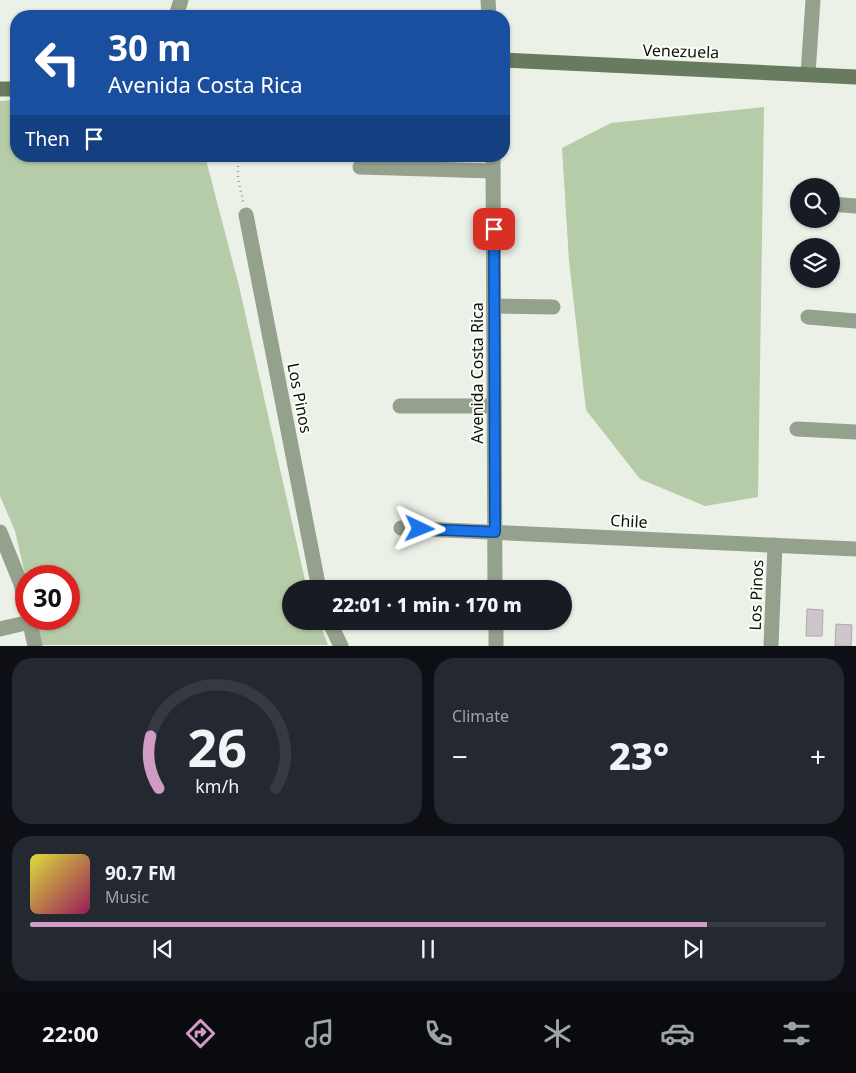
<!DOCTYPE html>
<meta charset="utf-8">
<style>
:root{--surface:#171b24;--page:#242831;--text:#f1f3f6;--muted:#9ea1a6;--line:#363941;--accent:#d09bc4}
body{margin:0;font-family:"Noto Sans",sans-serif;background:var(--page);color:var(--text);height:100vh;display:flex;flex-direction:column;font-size:19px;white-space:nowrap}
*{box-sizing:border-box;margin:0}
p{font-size:16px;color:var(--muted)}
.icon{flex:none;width:28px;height:28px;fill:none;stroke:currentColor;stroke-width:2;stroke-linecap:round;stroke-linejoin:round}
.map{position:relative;height:646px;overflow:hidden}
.side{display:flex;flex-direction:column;gap:12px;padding:12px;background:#0d0f14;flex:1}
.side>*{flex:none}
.guide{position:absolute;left:10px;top:10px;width:500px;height:152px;border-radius:20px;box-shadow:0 1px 4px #0004;background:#1a4fa0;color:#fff;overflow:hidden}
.controls{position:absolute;left:790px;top:178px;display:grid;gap:10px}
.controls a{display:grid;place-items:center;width:50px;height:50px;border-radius:50%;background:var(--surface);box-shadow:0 1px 4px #0004;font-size:25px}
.speed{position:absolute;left:15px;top:565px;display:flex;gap:10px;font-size:25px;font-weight:700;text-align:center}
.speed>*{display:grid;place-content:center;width:65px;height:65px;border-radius:50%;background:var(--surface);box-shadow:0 1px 4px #0004;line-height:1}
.speed .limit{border:8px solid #d22;background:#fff;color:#111}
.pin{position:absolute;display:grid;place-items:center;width:42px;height:42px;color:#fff;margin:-21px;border-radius:10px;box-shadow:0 2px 8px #0006}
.me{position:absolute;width:55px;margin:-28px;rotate:92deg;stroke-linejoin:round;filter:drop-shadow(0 0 4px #0008)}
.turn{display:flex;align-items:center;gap:18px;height:105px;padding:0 15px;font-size:22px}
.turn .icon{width:65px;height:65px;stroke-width:2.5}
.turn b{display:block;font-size:35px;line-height:42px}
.then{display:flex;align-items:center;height:48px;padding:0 15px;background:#0003;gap:10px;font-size:19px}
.big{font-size:38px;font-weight:800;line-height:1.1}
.side .tile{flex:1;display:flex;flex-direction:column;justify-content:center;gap:8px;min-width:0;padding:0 18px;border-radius:20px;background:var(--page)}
.side .dial{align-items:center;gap:0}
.dial svg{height:130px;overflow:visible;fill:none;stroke:var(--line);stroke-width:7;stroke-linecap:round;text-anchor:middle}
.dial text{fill:var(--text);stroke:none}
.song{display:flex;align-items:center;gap:15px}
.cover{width:60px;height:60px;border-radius:8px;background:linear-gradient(135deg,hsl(60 70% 55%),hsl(330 70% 35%))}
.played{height:5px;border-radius:2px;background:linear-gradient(90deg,var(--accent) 85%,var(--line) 85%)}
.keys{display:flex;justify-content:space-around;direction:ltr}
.heat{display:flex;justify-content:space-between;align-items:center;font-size:28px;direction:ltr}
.side .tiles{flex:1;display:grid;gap:12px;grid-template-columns:1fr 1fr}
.tile:last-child{grid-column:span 2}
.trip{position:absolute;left:282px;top:580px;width:290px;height:50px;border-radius:25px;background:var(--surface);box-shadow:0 1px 4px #0004;font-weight:800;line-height:50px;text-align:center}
.tabs{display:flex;height:80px;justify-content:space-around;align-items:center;background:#090b0e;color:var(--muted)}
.tabs .icon{width:35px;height:35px}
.tabs .selected{color:var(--accent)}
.tabs b{font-size:22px;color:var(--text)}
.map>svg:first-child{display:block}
</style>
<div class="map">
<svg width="856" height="646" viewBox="0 0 856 646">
<rect width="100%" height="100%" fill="#ecf1e8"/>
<g fill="#b6cba8">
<path d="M16,100v56h189l34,130 68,303h-16v32h28l9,24h-286l-6,-26h33v-43h-43v3l-11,-48 -15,-35v-395z"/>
<path d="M764,107l-6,390 -53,9 -65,-27 -54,-69 -17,-149 -7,-113 49,-25z"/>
</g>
<g fill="#cfc6cc" stroke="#afa6ab">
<path d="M807,609l16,1 -1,26h-16z"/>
<path d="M836,624l16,1 -1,21h-16z"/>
</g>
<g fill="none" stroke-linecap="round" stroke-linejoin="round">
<path stroke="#9ea29b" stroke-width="2.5" stroke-dasharray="1 4" stroke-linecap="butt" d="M238,156v22l5,24"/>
<g stroke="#94a18d" stroke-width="15">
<path d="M488,0l1,16"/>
<path d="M176,16l5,-16"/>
<path d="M808,74l5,-74"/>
<path d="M493,156l2,433"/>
<path d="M360,167l133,4"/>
<path d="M831,204l25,2"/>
<path d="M246,215l73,374"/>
<path d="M494,306l59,1"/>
<path d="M808,317l48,4"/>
<path d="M400,406h94"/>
<path d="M797,429l59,3"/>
<path d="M401,528l455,21"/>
<path d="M0,532l21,52 5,22"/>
<path d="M29,619l6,27"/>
<path d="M329,621l12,25"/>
<path d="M496,621v25"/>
<path d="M0,629l30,-7"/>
<path d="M771,646l4,-101"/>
</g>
<g stroke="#697b5e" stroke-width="15">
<path d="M504,60l352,17"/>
<path d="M0,89h16"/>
</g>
</g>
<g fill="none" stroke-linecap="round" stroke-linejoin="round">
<defs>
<path id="route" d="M420,529l75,3 -1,-303"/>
</defs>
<use href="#route" stroke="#114b97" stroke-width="12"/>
<use href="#route" stroke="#1a73e8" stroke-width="9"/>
</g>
<g text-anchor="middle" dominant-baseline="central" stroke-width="4" stroke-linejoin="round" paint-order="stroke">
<g font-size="16" fill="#0e0f0d" stroke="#f9fef6">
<text transform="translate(681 51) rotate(2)">Venezuela</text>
<text transform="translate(477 373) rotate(-90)">Avenida Costa Rica</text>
<text transform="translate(300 398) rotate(79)">Los Pinos</text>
<text transform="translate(629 521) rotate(3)">Chile</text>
<text transform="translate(756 595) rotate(-88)">Los Pinos</text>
</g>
</g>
</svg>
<div class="controls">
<a><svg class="icon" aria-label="search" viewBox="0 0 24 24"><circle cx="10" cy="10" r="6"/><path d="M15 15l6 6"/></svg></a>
<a><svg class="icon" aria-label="layers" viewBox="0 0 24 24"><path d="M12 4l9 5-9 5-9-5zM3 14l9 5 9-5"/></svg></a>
</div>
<div class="speed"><div class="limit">30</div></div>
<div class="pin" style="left:494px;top:229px;background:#d93025"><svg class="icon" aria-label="arrive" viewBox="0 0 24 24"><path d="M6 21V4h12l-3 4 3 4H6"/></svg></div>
<svg class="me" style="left:420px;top:529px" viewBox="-20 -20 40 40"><path d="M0-17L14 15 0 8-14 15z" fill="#1a73e8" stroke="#fff" stroke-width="4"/></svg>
<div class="trip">22:01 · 1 min · 170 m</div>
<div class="guide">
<div class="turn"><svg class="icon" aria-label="left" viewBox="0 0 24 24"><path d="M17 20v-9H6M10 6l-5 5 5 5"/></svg><div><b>30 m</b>Avenida Costa Rica</div></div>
<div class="then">Then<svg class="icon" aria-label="arrive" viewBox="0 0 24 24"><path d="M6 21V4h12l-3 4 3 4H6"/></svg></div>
</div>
</div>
<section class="side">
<div class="tiles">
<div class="tile dial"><svg viewBox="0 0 100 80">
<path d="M14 69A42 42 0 1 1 86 69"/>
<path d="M14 69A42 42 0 0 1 9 37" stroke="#d09bc4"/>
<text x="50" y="56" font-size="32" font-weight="700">26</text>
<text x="50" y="72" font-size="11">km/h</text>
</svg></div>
<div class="tile"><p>Climate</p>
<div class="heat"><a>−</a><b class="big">23°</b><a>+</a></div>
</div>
<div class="tile">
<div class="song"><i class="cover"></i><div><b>90.7 FM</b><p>Music</p></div></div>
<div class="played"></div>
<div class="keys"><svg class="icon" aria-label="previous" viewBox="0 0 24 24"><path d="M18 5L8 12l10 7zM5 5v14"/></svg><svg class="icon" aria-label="pause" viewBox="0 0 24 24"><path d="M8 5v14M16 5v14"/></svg><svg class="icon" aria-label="next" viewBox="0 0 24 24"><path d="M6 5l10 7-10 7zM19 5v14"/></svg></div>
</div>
</div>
</section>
<nav class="tabs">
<b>22:00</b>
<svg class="icon selected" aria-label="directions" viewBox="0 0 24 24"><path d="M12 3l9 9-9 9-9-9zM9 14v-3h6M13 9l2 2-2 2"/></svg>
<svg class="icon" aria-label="music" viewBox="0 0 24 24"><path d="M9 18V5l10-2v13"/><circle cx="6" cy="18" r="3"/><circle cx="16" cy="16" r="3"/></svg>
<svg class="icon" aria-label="phone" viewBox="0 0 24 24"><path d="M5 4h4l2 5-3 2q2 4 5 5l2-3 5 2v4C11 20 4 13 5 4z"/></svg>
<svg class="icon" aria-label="climate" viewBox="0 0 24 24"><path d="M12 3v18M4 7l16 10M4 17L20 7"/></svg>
<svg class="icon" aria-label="car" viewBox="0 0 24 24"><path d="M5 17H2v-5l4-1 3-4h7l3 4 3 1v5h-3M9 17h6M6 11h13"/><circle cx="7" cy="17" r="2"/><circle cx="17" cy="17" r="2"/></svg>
<svg class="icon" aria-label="filters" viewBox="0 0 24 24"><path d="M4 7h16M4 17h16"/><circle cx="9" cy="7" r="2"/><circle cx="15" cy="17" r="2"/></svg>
</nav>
